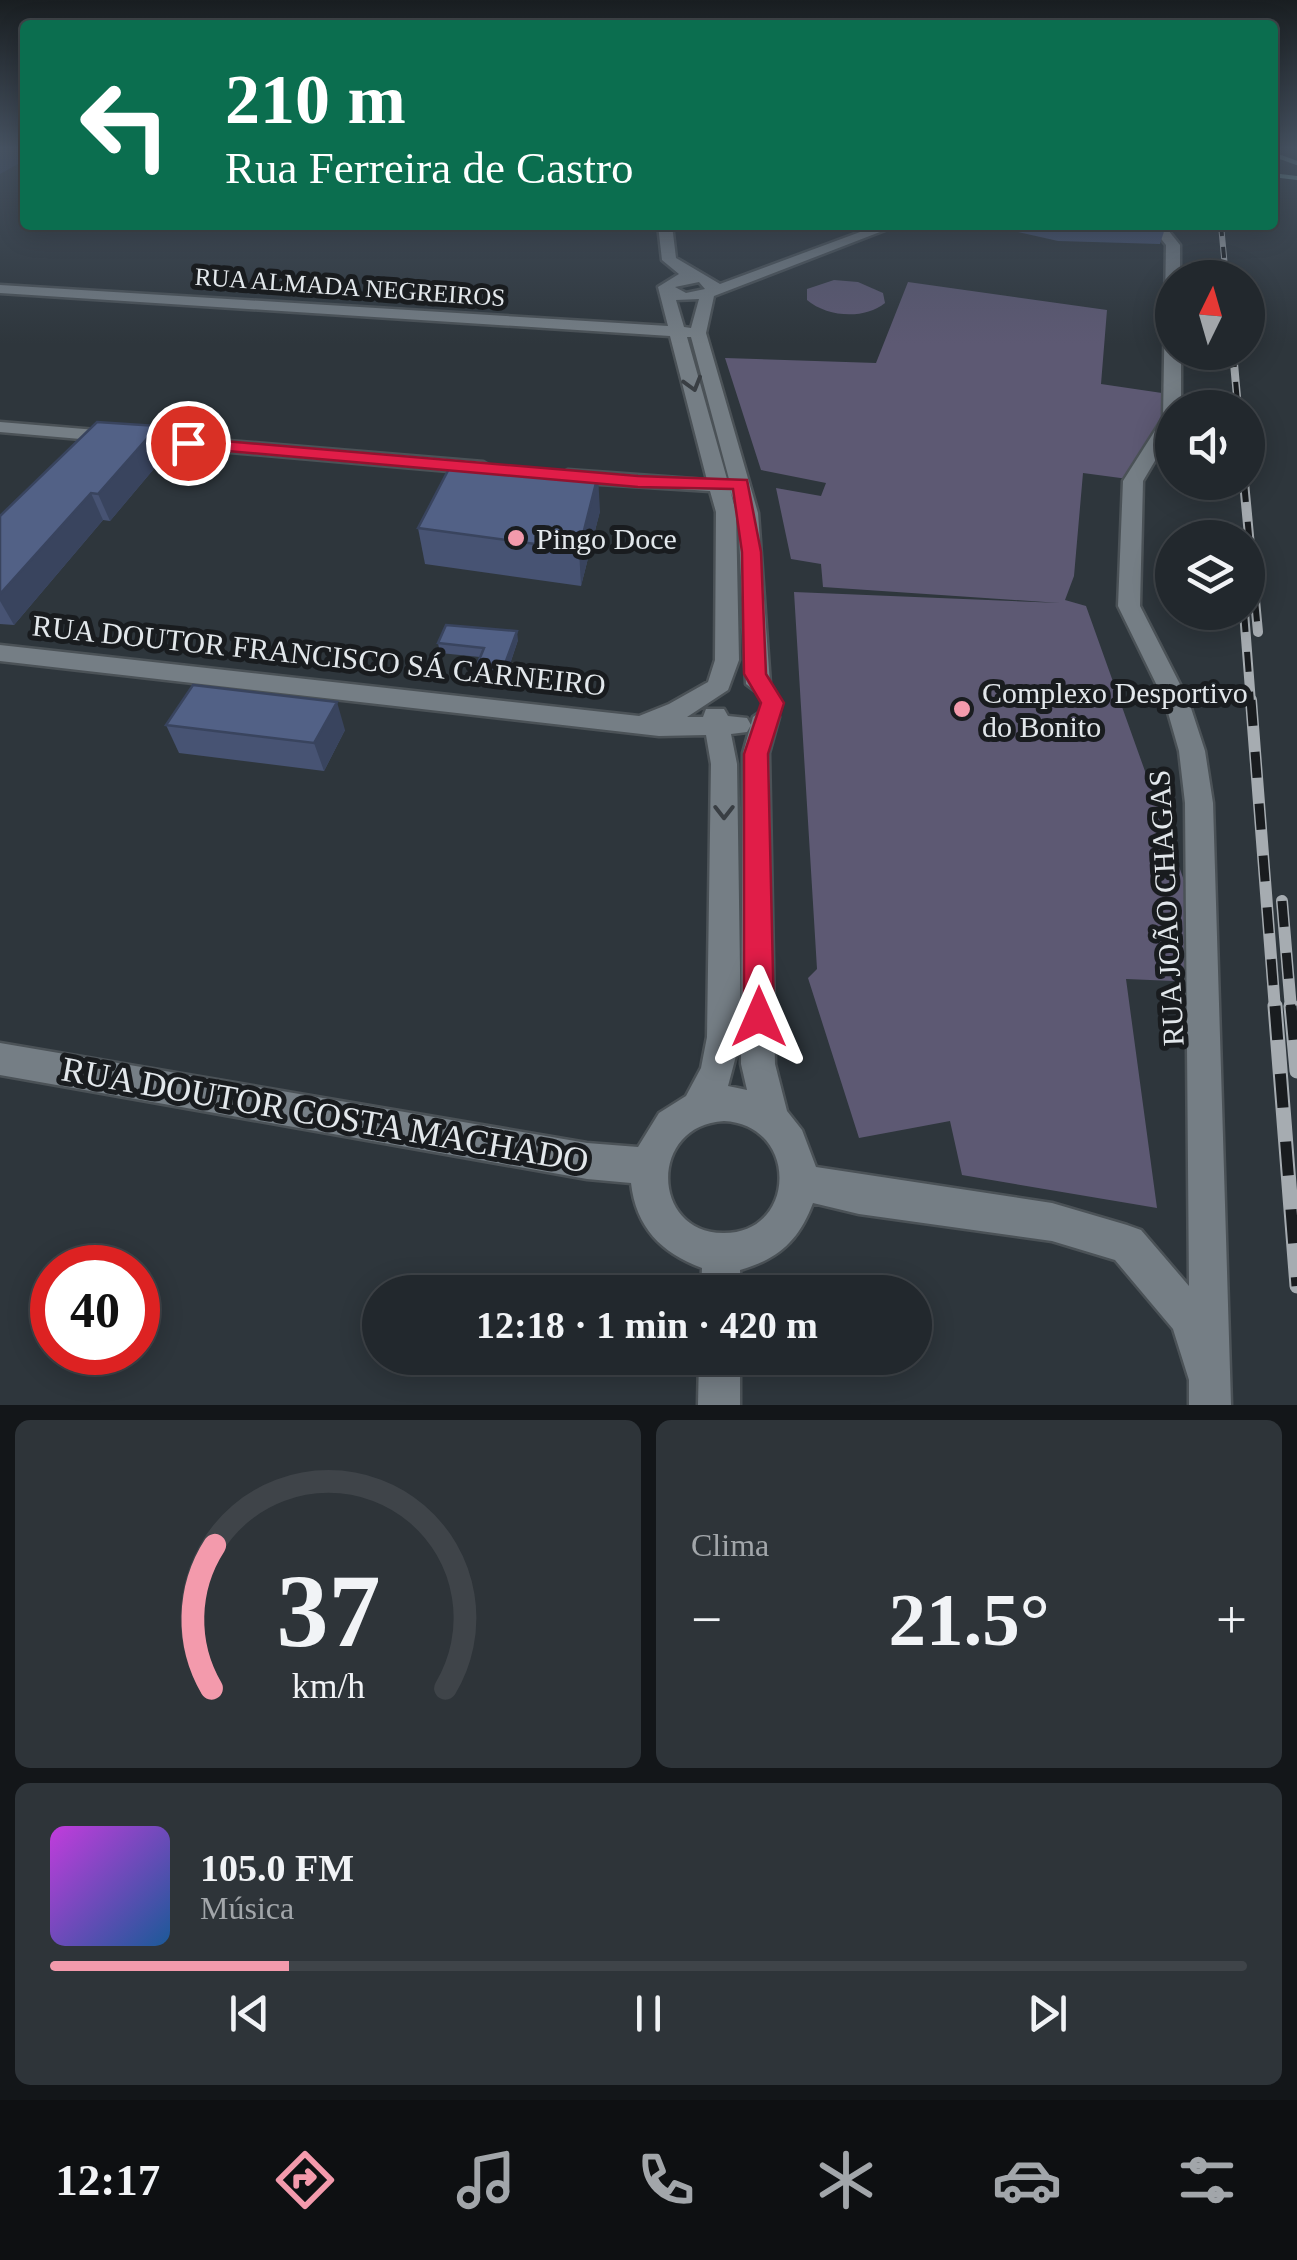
<!DOCTYPE html>
<html lang="pt">
<meta charset="utf-8">
<style>
:root{--surface:#22282d;--page:#2e3439;--text:#f1f3f6;--muted:#a2a6aa;--line:#3f4449;--accent:#f39aac}
body{margin:0;font-family:"Times New Roman",serif;background:var(--page);color:var(--text);height:100vh;display:flex;flex-direction:column;font-size:38px;white-space:nowrap}
*{box-sizing:border-box;margin:0}
p{font-size:32px;color:var(--muted)}
.icon{flex:none;width:55px;height:55px;fill:none;stroke:currentColor;stroke-width:2;stroke-linecap:round;stroke-linejoin:round}
.map{position:relative;height:1405px;overflow:hidden}
.drawer{display:flex;flex-direction:column;gap:15px;padding:15px;background:#131619;flex:1}
.drawer>*{flex:none}
.guide{position:absolute;left:20px;top:20px;width:1258px;height:210px;border-radius:10px;box-shadow:0 5px 25px #0003,0 0 0 2px var(--line);background:#0b6e4f;color:#fff;overflow:hidden}
.needle{width:65px;rotate:5deg}
.tools{position:absolute;left:1155px;top:260px;display:grid;gap:20px}
.tools a{display:grid;place-items:center;width:110px;height:110px;border-radius:50%;background:var(--surface);box-shadow:0 5px 25px #0003,0 0 0 2px var(--line);font-size:50px}
.speed{position:absolute;left:30px;top:1245px;display:flex;gap:20px;font-size:50px;font-weight:700;text-align:center}
.speed>*{display:grid;place-content:center;width:130px;height:130px;border-radius:50%;background:var(--surface);box-shadow:0 5px 25px #0003,0 0 0 2px var(--line);line-height:1}
.speed .limit{border:15px solid #d22;background:#fff;color:#111}
.pin{position:absolute;display:grid;place-items:center;width:85px;height:85px;color:#fff;margin:-42px;border:5px solid #fff;border-radius:50%;box-shadow:0 2px 10px #0007}
.me{position:absolute;width:110px;margin:-55px;rotate:0deg;stroke-linejoin:round;filter:drop-shadow(0 0 8px #0008)}
.turn{display:flex;align-items:center;gap:35px;height:210px;padding:0 40px;font-size:45px}
.turn .icon{width:130px;height:130px;stroke-width:2.5}
.turn b{display:block;font-size:70px;line-height:85px}
.big{font-size:75px;font-weight:700;line-height:1.1}
.drawer .card{flex:1;display:flex;flex-direction:column;justify-content:center;gap:15px;min-width:0;padding:0 35px;border-radius:15px;background:var(--page)}
.drawer .dial{align-items:center;gap:0}
.dial svg{height:260px;overflow:visible;fill:none;stroke:var(--line);stroke-width:7;stroke-linecap:round;text-anchor:middle}
.dial text{fill:var(--text);stroke:none}
.song{display:flex;align-items:center;gap:30px}
.cover{width:120px;height:120px;border-radius:15px;background:linear-gradient(135deg,hsl(290 70% 55%),hsl(210 70% 35%))}
.played{height:10px;border-radius:5px;background:linear-gradient(90deg,var(--accent) 20%,var(--line) 20%)}
.keys{display:flex;justify-content:space-around;direction:ltr}
.heat{display:flex;justify-content:space-between;align-items:center;font-size:55px;direction:ltr}
.drawer .tiles{flex:1;display:grid;gap:15px;grid-template-columns:1fr 1fr}
.card:last-child{grid-column:span 2}
.trip{position:absolute;left:362px;top:1275px;width:570px;height:100px;border-radius:50px;background:var(--surface);box-shadow:0 5px 25px #0003,0 0 0 2px var(--line);font-weight:700;line-height:100px;text-align:center}
.tabs{display:flex;height:160px;justify-content:space-around;align-items:center;background:#0e1012;color:var(--muted)}
.tabs .icon{width:70px;height:70px}
.tabs .on{color:var(--accent)}
.tabs b{font-size:45px;color:var(--text)}
.map>svg:first-child{display:block}
</style>
<div class="map">
<svg width="1297" height="1405" viewBox="0 0 1297 1405">
<rect width="100%" height="100%" fill="#2e363c"/>
<g fill="#5d5973">
<path d="M834,280l24,2 25,11 2,10c-21,17 -58,14 -78,-3v-11z"/>
<path d="M908,282l199,28 -6,74 61,9 3,31 -37,55 -45,-6 -9,103 -9,24 21,6 100,280 4,86 -16,9 -48,-2 31,229 -195,-33 -12,-54 -91,17 -51,-160 9,-9 -23,-377 266,11 -237,-16 -2,-23 -30,-5 -15,-71 45,8 5,-13 -65,-13 -36,-112 151,5z"/>
</g>
<g fill="none" stroke-linecap="round" stroke-linejoin="round">
<g stroke="#7ca7a7" stroke-width="4">
<path d="M1272,154l25,9"/>
<path d="M1272,175l25,3"/>
</g>
<defs>
<g id="minor">
<path d="M658,225h14l4,33 44,26 159,-59h19l-184,71 -8,37 52,180 12,171 -12,9 -12,-9 -8,-171 -8,-23 6,22 3,148 -11,30 -41,27h16l3,-8h18l4,7 19,2 4,7 -4,7 -16,2 6,30 4,273 -13,49 19,4 -6,-26 2,-311 10,-36 13,-9 13,9 -10,36 6,311 12,47 15,19 14,37 236,36 75,22 14,5 48,56 -4,-483 -6,-52 -14,-49 -47,-96 5,-125 40,-63 3,-173 -16,-20h14l16,20v33h-8v74h9v56h-9v24l-29,49 -3,125 49,96 16,49 8,52 18,602h-42v-25l-16,-51 -58,-69 -63,-19 -193,-27 -46,-11c-14,37 -34,56 -73,67l1,22h-40l1,-24c-41,-15 -66,-41 -71,-85l-44,-4 -587,-104v-32l587,100 51,4 21,-34 27,-17 15,-28 6,-31 4,-273 -5,-29 -47,1 -659,-75v-16l639,71 30,-12 39,-22 7,-22 1,-148 -6,-21 -142,-9 -10,-6 10,-6 139,10 -37,-144 -670,-43v-8l668,41 -10,-39 21,-13 -17,-14zM699,282l6,7 -19,4 -11,-6zM699,299l-8,29 -7,-1 -8,-27zM687,337h4l38,142h-2zM724,1121c75,4 73,112 0,112 -73,1 -76,-108 0,-112z"/>
<path d="M0,422l483,40 10,6 -10,6 -483,-42z"/>
<path d="M699,1358h41v47h-42z"/>
</g>
</defs>
<use href="#minor" stroke="#4b5257" stroke-width="5"/>
<use href="#minor" fill="#757e85" fill-rule="evenodd"/>
<defs>
<path id="rail-far4" d="M1221,225l5,53"/>
<path id="rail-far3" d="M1233,352l5,56"/>
<g id="rail-far2">
<path d="M1244,482l14,150"/>
<path d="M1244,612l7,91"/>
</g>
<g id="rail-far1">
<path d="M1251,700l24,309"/>
<path d="M1282,901l9,108"/>
</g>
<g id="rail">
<path d="M1275,1006l22,280"/>
<path d="M1291,1006l6,65"/>
</g>
</defs>
<use href="#rail-far4" stroke="#a6acb1" stroke-width="6"/>
<use href="#rail-far3" stroke="#a6acb1" stroke-width="8"/>
<use href="#rail-far2" stroke="#a6acb1" stroke-width="10"/>
<use href="#rail-far1" stroke="#a6acb1" stroke-width="12"/>
<use href="#rail" stroke="#a6acb1" stroke-width="15"/>
<use href="#rail-far4" stroke="#191c1f" stroke-width="4" stroke-dasharray="11" stroke-linecap="butt"/>
<use href="#rail-far3" stroke="#191c1f" stroke-width="5" stroke-dasharray="15" stroke-linecap="butt"/>
<use href="#rail-far2" stroke="#191c1f" stroke-width="6" stroke-dasharray="20" stroke-linecap="butt"/>
<use href="#rail-far1" stroke="#191c1f" stroke-width="9" stroke-dasharray="26" stroke-linecap="butt"/>
<use href="#rail" stroke="#191c1f" stroke-width="11" stroke-dasharray="34" stroke-linecap="butt"/>
</g>
<g fill="#475373">
<path d="M1015,225h151l-6,19 -102,-3 -40,-9z"/>
<path d="M158,426l10,26 -58,69 -7,-1 -89,105 -14,-1v-108z"/>
<path d="M600,511l-19,75 -156,-22 -7,-36z"/>
<path d="M518,640l-14,42 -27,-3 -2,-9 5,-13 -40,-4 -2,-10z"/>
<path d="M166,725l179,5 -21,41 -145,-18z"/>
</g>
<g fill="#39445e">
<path d="M0,148h25v12l-25,14z"/>
<path d="M158,426l10,26 -58,69 -12,-27z"/>
<path d="M598,475l2,36 -19,75 -2,-36z"/>
<path d="M91,493l12,27 -89,105 -14,-24v-7z"/>
<path d="M517,631l1,9 -14,42 -2,-10z"/>
<path d="M337,702l8,28 -21,41 -10,-28z"/>
</g>
<g fill="#526186" stroke="#39445e" stroke-width="2.5">
<path d="M97,422l61,4 -60,68 -7,-1 -91,101v-78z"/>
<path d="M453,461l145,14 -19,75 -161,-22z"/>
<path d="M446,625l71,6 -15,41 -27,-2 9,-22 -46,-5z"/>
<path d="M193,685l144,17 -23,41 -148,-18z"/>
</g>
<defs><path id="oneway-chevron" d="M-2-3.5L2.5 0L-2 3.5" fill="none" stroke-width="1.6" stroke-linecap="round" stroke-linejoin="round" transform="scale(2.5)"/></defs>
<g stroke="#393e43">
<use href="#oneway-chevron" transform="translate(693 384) rotate(74)"/>
<use href="#oneway-chevron" transform="translate(724 812) rotate(90)"/>
</g>
<linearGradient id="sky" x2="0" y2="1"><stop stop-color="#191e21"/><stop offset="0.43" stop-color="#465261"/><stop offset="1" stop-color="#465261" stop-opacity="0"/></linearGradient>
<rect width="1297" height="344" fill="url(#sky)"/>
<path fill="#e11d48" stroke="#92132f" stroke-width="2.5" d="M188,438l450,38 109,4 14,72 5,122 18,29 -16,51 6,263 -5,10 -10,4 -11,-4 -4,-10v-263l17,-51 -17,-29 -2,-122 -9,-63 -95,-2 -456,-40v-8z"/>
<g fill="#f39aac" stroke="#191c1f" stroke-width="4">
<circle cx="516" cy="538" r="10"/>
<circle cx="962" cy="709" r="10"/>
</g>
<g text-anchor="middle" dominant-baseline="central" stroke-width="10" stroke-linejoin="round" paint-order="stroke">
<g font-size="25" fill="#e2e7eb" stroke="#191c1f">
<text transform="translate(350 287) rotate(4)">RUA ALMADA NEGREIROS</text>
</g>
<g font-size="30" fill="#e2e7eb" stroke="#191c1f" text-anchor="start">
<text x="536" y="538">Pingo Doce</text>
<text x="982" y="692">Complexo Desportivo<tspan x="982" dy="34">do Bonito</tspan></text>
</g>
<g font-size="30" fill="#e2e7eb" stroke="#191c1f">
<text transform="translate(319 655) rotate(6)">RUA DOUTOR FRANCISCO SÁ CARNEIRO</text>
<text transform="translate(1166 908) rotate(-93)">RUA JOÃO CHAGAS</text>
</g>
<g font-size="35" fill="#e2e7eb" stroke="#191c1f">
<text transform="translate(325 1115) rotate(10)">RUA DOUTOR COSTA MACHADO</text>
</g>
</g>
</svg>
<div class="tools">
<a><svg class="needle" viewBox="-14 -14 28 28"><path d="M0-13l5 13h-10z" fill="#e53935"/><path d="M0 13l5-13h-10z" fill="#a2a6aa"/></svg></a>
<a><svg class="icon" aria-label="sound" viewBox="0 0 24 24"><path d="M4 9h4l5-4v14l-5-4H4zM17 9q2 3 0 6"/></svg></a>
<a><svg class="icon" aria-label="layers" viewBox="0 0 24 24"><path d="M12 4l9 5-9 5-9-5zM3 14l9 5 9-5"/></svg></a>
</div>
<div class="speed"><div class="limit">40</div></div>
<div class="pin" style="left:188px;top:443px;background:#d93025"><svg class="icon" aria-label="arrive" viewBox="0 0 24 24"><path d="M6 21V4h12l-3 4 3 4H6"/></svg></div>
<svg class="me" style="left:759px;top:1017px" viewBox="-20 -20 40 40"><path d="M0-17L14 15 0 8-14 15z" fill="#e11d48" stroke="#fff" stroke-width="4"/></svg>
<div class="trip">12:18 · 1 min · 420 m</div>
<div class="guide">
<div class="turn"><svg class="icon" aria-label="left" viewBox="0 0 24 24"><path d="M17 20v-9H6M10 6l-5 5 5 5"/></svg><div><b>210 m</b>Rua Ferreira de Castro</div></div>
</div>
</div>
<section class="drawer">
<div class="tiles">
<div class="card dial"><svg viewBox="0 0 100 80">
<path d="M14 69A42 42 0 1 1 86 69"/>
<path d="M14 69A42 42 0 0 1 15 25" stroke="#f39aac"/>
<text x="50" y="56" font-size="32" font-weight="700">37</text>
<text x="50" y="72" font-size="11">km/h</text>
</svg></div>
<div class="card"><p>Clima</p>
<div class="heat"><a>−</a><b class="big">21.5°</b><a>+</a></div>
</div>
<div class="card">
<div class="song"><i class="cover"></i><div><b>105.0 FM</b><p>Música</p></div></div>
<div class="played"></div>
<div class="keys"><svg class="icon" aria-label="previous" viewBox="0 0 24 24"><path d="M18 5L8 12l10 7zM5 5v14"/></svg><svg class="icon" aria-label="pause" viewBox="0 0 24 24"><path d="M8 5v14M16 5v14"/></svg><svg class="icon" aria-label="next" viewBox="0 0 24 24"><path d="M6 5l10 7-10 7zM19 5v14"/></svg></div>
</div>
</div>
</section>
<nav class="tabs">
<b>12:17</b>
<svg class="icon on" aria-label="directions" viewBox="0 0 24 24"><path d="M12 3l9 9-9 9-9-9zM9 14v-3h6M13 9l2 2-2 2"/></svg>
<svg class="icon" aria-label="music" viewBox="0 0 24 24"><path d="M9 18V5l10-2v13"/><circle cx="6" cy="18" r="3"/><circle cx="16" cy="16" r="3"/></svg>
<svg class="icon" aria-label="phone" viewBox="0 0 24 24"><path d="M5 4h4l2 5-3 2q2 4 5 5l2-3 5 2v4C11 20 4 13 5 4z"/></svg>
<svg class="icon" aria-label="climate" viewBox="0 0 24 24"><path d="M12 3v18M4 7l16 10M4 17L20 7"/></svg>
<svg class="icon" aria-label="car" viewBox="0 0 24 24"><path d="M5 17H2v-5l4-1 3-4h7l3 4 3 1v5h-3M9 17h6M6 11h13"/><circle cx="7" cy="17" r="2"/><circle cx="17" cy="17" r="2"/></svg>
<svg class="icon" aria-label="filters" viewBox="0 0 24 24"><path d="M4 7h16M4 17h16"/><circle cx="9" cy="7" r="2"/><circle cx="15" cy="17" r="2"/></svg>
</nav>
